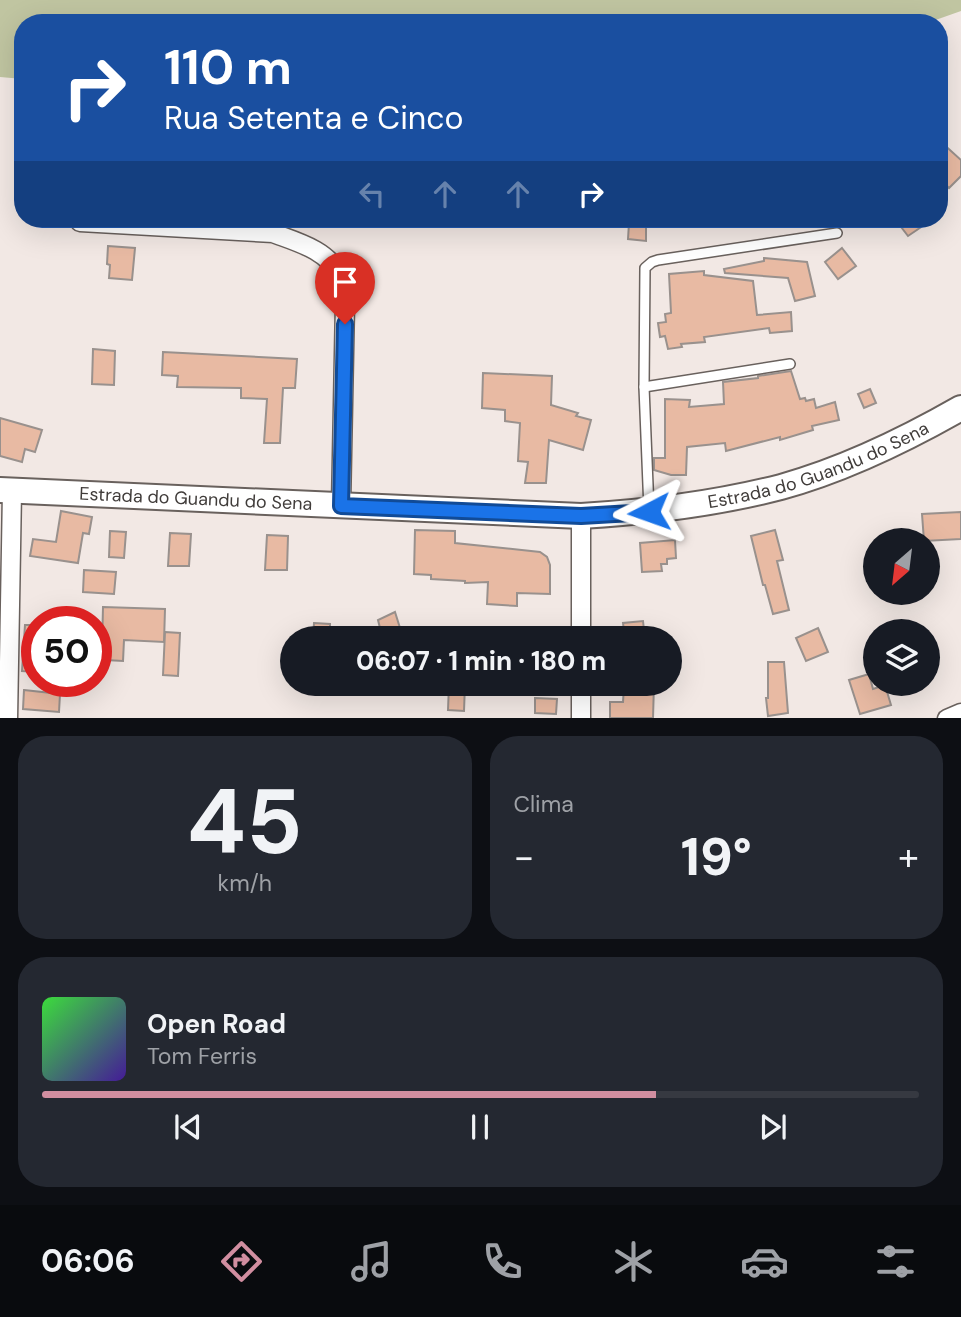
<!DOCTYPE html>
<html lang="pt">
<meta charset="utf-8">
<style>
:root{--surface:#171b24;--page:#242831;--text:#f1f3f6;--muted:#9ea1a6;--line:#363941;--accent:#d18ea0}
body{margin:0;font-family:"DM Sans",sans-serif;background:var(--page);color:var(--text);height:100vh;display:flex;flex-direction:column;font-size:26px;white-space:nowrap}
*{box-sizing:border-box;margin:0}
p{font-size:23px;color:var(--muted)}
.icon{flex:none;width:38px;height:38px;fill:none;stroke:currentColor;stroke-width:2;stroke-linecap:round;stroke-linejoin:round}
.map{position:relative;height:718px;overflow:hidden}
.sheet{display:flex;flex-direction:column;gap:18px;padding:18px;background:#0d0f14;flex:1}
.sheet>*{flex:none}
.top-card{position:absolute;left:14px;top:14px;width:934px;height:214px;border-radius:28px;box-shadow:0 7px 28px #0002;background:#1a4fa0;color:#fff;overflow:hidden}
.needle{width:46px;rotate:208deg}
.fabs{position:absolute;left:863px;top:528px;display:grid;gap:14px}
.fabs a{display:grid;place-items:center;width:77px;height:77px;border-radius:50%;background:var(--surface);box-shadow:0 7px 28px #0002;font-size:35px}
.speed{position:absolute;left:21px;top:606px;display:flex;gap:14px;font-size:35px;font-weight:700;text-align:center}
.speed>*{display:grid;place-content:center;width:91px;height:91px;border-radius:50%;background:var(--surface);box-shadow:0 7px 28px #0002;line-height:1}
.speed .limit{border:10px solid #d22;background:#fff;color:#111}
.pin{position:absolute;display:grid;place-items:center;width:60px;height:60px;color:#fff;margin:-72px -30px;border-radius:50% 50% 50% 0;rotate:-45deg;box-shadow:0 0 7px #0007}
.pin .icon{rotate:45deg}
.me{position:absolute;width:77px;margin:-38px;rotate:266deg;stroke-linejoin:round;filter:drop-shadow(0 0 5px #0008)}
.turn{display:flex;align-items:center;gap:24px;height:147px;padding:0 35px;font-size:32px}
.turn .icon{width:91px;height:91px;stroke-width:2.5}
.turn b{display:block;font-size:49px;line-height:60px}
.lanes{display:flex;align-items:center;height:66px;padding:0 35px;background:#0003;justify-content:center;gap:35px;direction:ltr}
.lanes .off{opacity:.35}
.big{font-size:52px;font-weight:800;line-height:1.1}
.sheet .tile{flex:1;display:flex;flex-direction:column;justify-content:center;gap:10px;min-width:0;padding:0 24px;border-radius:28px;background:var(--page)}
.sheet .dial{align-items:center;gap:0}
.dial b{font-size:91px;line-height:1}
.song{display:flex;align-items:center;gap:21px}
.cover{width:84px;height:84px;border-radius:10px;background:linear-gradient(135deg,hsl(120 70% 55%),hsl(260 70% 35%))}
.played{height:7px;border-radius:4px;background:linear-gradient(90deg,var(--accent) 70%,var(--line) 70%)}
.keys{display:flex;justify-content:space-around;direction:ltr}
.heat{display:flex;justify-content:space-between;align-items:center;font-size:38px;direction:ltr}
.sheet .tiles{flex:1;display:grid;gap:18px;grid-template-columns:1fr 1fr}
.tile:last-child{grid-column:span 2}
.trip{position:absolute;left:280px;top:626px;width:402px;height:70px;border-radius:35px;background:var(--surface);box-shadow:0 7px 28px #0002;font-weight:800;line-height:70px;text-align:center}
.dock{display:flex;height:112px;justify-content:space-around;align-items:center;background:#090b0e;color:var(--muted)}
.dock .icon{width:49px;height:49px}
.dock .selected{color:var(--accent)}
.dock b{font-size:32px;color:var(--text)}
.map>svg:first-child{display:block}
</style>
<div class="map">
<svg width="961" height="719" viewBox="0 0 961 719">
<rect width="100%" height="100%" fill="#f2e8e4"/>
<path fill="#c0c5a1" d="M0,0h961v11l-34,12h-904v56l-23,-2z"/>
<g fill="#e8baa3" stroke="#99918d" stroke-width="2">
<path d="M940,141l21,19v16l-12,12 -9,-9z"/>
<path d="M895,219h38l-25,17z"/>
<path d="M629,223h17v18l-18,-2z"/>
<path d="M108,246l27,2 -3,32 -23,-2 1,-13 -3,-1z"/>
<path d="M842,248l14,18 -18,13 -13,-17z"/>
<path d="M764,258l43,4 8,34 -20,5 -7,-23 -63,-5 -1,-4 40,-8z"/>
<path d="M704,271v4l49,6 4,34 34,-3 1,19 -22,2 -1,-5 -65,9 1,5 -24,2 1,3 -14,2 -3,-13 -5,1 -2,-14 8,-1 -1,-8 6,-1 -2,-39z"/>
<path d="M93,349l22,2 -1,34 -22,-1z"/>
<path d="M163,352l134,7 -2,29h-12l-3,55h-16l3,-44 -26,-1v-10l-64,-1 1,-11 -16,-1z"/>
<path d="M791,371l9,28 5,-1 1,3 8,-2 2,9 19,-6 4,18 -27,6 1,4 -33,10v-3l-54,14 -1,-8 -38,4 -1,28h-15l-17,-5v-12h11v-59l25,1 -1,7 35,-3 -1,-22 35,-4v-2z"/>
<path d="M483,373l69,3 -1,29 27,8 -2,3 15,4 -8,30 -34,-10 -3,43h-21l3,-21 -10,-1 2,-38 -15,-2v-11l-23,-2z"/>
<path d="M870,389l6,14 -12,5 -6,-14z"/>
<path d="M0,418l42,12 -7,22 -10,-3 -3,13 -22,-6z"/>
<path d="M61,511l31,6 -3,17 -6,-1 -5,30 -48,-7 3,-17 23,3z"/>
<path d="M961,512v27l-37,2 -2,-27z"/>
<path d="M415,530l40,1v12l85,9 7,5 3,8v29l-33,-1v13l-30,-2 1,-22 -23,1v-2l-34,-2v-4l-17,-1z"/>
<path d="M775,530l8,30 -6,1 12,49 -16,4 -8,-29h-2l-12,-49z"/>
<path d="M110,531l16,1 -2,26 -15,-1z"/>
<path d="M170,533l21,1 -2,32h-21z"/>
<path d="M267,535l21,1 -1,34h-22z"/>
<path d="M675,540l1,18 -9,1v5h-6l1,7 -20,1 -2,-29z"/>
<path d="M84,570l32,2 -2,22 -31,-2z"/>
<path d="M103,607l62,2 -1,33 -40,-2 -1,21 -17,-1 1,-11h-5z"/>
<path d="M395,612l5,16 -18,8 -4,-16z"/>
<path d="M643,621l2,18h-20l-2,-16z"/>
<path d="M314,623l16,1v15h-17z"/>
<path d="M25,625h12v47l-15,-1z"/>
<path d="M818,628l10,24 -22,9 -10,-23z"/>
<path d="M165,632l15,1 -2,43 -15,-1z"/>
<path d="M768,662h16l4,51 -20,3 -2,-18h2z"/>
<path d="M869,674l4,15 12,-4 6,20 -31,9 -11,-34z"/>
<path d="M449,684h16l-1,27 -16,-1z"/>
<path d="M633,684h21l-1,34h-43v-16h13l1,-15 9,1z"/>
<path d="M24,690l36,4 -1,18 -36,-3z"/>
<path d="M535,698l22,1 -1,15 -21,-1z"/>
</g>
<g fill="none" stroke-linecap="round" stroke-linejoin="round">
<defs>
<g id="service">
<path d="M644,387l146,-23"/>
<path d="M649,510l-5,-123 1,-119 7,-6 6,-2 179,-27"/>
</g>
<g id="minor">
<path d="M80,222l193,11c24,9 55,17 66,42 4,8 4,19 6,28l-4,203"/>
<path d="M581,639v-123"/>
<path d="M8,719l4,-228"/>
<path d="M581,719v-35"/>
<path d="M947,719l14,-6"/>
</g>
<g id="secondary">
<path id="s1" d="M0,490l581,26c68,-4 134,-12 200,-29 62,-17 124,-47 180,-79"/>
</g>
</defs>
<use href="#service" stroke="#69615d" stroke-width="12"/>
<use href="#minor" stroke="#69615d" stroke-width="21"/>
<use href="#secondary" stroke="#69615d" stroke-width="28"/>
<use href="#service" stroke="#fff" stroke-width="9"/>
<use href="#minor" stroke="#fff" stroke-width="18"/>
<use href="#secondary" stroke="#fff" stroke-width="24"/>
</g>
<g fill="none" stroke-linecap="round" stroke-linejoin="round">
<defs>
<path id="route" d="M345,324l-4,182 240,10 68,-4"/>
</defs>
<use href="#route" stroke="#114b97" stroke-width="18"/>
<use href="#route" stroke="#1a73e8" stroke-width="12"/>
</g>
<g text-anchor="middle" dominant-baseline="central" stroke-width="7" stroke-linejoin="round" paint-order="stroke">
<g font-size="18" fill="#403c3a" stroke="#f2e8e4">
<text stroke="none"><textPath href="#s1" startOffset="826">Estrada do Guandu do Sena</textPath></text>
<text stroke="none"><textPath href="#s1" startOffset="196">Estrada do Guandu do Sena</textPath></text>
</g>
</g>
</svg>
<div class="fabs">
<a><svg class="needle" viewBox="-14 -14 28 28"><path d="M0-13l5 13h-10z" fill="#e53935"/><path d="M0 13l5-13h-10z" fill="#9ea1a6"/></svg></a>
<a><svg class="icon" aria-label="layers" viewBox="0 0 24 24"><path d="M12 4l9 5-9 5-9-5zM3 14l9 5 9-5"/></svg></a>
</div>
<div class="speed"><div class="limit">50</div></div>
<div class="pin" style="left:345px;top:324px;background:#d93025"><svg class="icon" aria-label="arrive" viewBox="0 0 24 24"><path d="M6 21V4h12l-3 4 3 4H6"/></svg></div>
<svg class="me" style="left:649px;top:512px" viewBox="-20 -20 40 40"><path d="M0-17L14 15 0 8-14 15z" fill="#1a73e8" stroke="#fff" stroke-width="4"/></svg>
<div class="trip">06:07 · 1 min · 180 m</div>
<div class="top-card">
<div class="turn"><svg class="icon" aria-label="right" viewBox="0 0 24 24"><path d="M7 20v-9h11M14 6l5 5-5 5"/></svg><div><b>110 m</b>Rua Setenta e Cinco</div></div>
<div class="lanes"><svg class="icon off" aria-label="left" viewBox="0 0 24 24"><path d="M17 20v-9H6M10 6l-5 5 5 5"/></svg><svg class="icon off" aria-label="ahead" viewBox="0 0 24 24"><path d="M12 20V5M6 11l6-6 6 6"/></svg><svg class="icon off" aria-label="ahead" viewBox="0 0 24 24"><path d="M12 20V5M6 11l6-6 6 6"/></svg><svg class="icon" aria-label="right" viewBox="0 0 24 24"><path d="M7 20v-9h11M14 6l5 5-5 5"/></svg></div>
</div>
</div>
<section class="sheet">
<div class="tiles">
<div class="tile dial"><b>45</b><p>km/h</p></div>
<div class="tile"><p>Clima</p>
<div class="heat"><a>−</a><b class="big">19°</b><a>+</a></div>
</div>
<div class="tile">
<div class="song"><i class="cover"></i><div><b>Open Road</b><p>Tom Ferris</p></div></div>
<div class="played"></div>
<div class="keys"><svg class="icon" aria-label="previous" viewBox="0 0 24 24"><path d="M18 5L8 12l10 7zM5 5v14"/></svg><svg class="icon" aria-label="pause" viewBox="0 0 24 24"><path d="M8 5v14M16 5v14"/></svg><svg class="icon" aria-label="next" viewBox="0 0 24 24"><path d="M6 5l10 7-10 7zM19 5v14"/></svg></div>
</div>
</div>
</section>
<nav class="dock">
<b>06:06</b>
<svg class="icon selected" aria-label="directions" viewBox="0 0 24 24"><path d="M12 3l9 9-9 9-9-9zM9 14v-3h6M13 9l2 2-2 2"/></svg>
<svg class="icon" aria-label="music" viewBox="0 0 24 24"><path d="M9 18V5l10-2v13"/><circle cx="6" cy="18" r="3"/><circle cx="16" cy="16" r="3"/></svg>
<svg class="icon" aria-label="phone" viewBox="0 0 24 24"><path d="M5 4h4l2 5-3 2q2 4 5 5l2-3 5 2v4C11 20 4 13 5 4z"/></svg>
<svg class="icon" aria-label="climate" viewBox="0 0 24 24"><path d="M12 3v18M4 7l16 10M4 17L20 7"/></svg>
<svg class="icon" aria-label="car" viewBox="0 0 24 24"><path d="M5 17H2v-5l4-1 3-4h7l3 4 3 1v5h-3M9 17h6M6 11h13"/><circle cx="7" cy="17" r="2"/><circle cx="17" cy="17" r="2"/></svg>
<svg class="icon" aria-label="filters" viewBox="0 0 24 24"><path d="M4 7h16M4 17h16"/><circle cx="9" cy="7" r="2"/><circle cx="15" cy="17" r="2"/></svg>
</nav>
